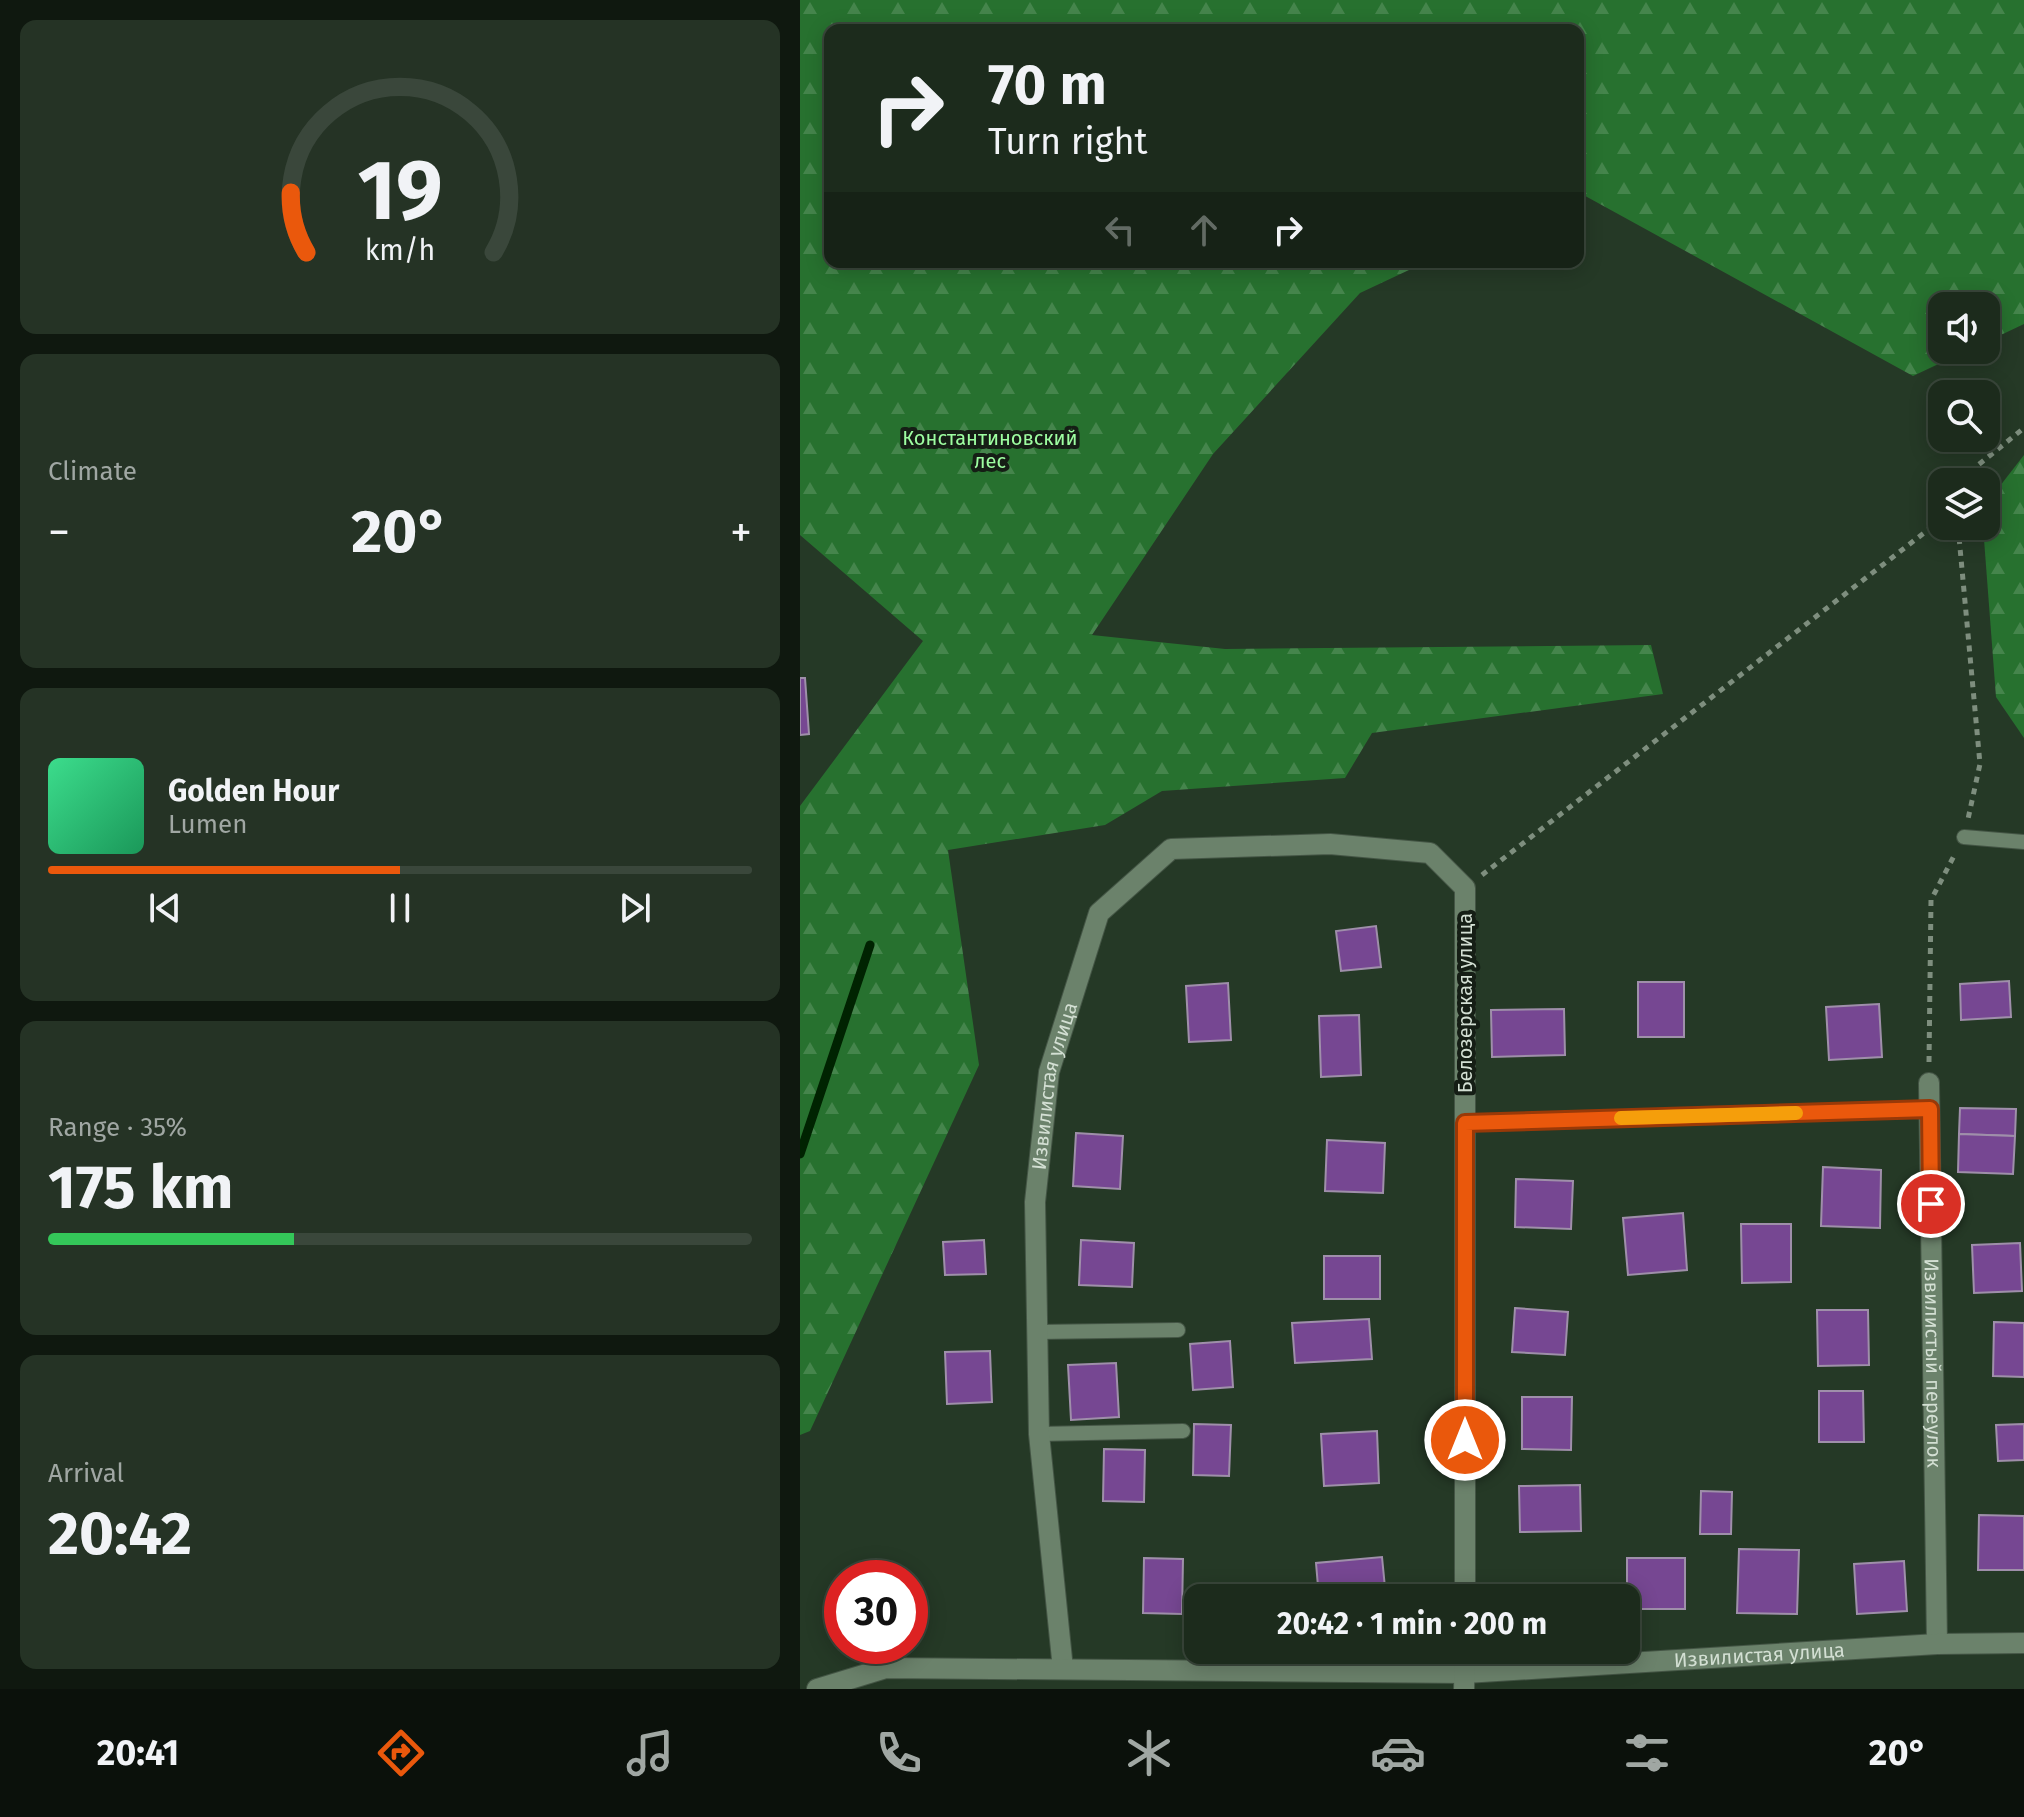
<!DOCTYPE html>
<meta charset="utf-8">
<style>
:root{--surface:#1c2b1c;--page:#253325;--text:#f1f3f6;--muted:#a0a7a3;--line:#3a473b;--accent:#ea580c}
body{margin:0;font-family:"Fira Sans",sans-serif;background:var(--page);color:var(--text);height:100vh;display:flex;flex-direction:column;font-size:30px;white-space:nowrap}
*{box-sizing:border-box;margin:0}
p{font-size:26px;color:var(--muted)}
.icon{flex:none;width:44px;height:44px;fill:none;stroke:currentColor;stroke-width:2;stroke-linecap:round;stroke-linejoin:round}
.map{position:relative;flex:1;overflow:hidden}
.panel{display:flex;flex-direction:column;gap:20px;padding:20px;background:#0f180f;width:800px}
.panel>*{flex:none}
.banner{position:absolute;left:24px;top:24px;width:760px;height:244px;border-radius:16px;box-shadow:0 4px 20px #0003,0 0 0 2px var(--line);background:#1c2b1c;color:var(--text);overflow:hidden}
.fabs{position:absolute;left:1128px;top:292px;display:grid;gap:16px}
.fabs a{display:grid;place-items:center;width:72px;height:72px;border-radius:16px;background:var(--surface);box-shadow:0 4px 20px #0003,0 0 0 2px var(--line);font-size:40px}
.speed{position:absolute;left:24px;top:1560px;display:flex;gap:16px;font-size:40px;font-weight:700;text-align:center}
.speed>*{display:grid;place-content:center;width:104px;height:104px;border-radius:50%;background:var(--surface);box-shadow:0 4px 20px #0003,0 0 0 2px var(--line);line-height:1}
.speed .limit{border:12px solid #d22;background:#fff;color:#111}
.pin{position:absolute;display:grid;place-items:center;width:68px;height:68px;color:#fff;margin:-34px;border:4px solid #fff;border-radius:50%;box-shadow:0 2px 8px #0007}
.me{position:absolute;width:88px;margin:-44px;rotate:0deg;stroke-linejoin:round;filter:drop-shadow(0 0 6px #0008)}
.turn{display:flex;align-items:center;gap:28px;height:168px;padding:0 32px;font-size:36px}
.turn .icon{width:104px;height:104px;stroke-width:2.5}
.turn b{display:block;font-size:56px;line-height:68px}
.lanes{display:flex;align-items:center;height:76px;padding:0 32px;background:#0003;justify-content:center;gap:40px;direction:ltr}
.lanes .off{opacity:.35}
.big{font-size:60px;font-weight:700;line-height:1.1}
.panel .widget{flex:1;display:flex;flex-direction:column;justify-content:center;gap:12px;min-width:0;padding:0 28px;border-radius:16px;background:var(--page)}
.panel .dial{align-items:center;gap:0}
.dial svg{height:208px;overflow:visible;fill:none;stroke:var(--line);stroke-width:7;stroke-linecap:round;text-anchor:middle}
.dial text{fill:var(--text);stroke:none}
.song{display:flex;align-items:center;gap:24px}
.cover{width:96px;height:96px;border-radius:12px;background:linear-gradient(135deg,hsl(150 70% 55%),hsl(150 70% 35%))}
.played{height:8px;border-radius:4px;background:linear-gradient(90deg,var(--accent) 50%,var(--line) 50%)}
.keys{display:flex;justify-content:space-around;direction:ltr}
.heat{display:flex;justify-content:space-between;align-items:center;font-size:44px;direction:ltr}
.charge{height:12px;border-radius:6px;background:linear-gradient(90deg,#34c759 35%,var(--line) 0)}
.trip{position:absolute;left:384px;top:1584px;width:456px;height:80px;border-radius:16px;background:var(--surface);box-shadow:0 4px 20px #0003,0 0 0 2px var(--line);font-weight:700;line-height:80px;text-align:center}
.dock{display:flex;height:128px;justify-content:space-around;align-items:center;background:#0b110b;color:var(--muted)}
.dock .icon{width:56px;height:56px}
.dock .on{color:var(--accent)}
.dock b{font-size:36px;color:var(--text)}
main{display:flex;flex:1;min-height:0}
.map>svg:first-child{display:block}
</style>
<main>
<section class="panel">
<div class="widget dial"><svg viewBox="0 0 100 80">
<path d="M14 69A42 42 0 1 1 86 69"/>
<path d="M14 69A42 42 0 0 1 8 46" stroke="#ea580c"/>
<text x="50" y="56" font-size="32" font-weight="700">19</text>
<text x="50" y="72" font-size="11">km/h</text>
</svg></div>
<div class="widget"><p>Climate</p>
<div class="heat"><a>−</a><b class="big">20°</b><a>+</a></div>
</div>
<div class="widget">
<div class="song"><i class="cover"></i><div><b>Golden Hour</b><p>Lumen</p></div></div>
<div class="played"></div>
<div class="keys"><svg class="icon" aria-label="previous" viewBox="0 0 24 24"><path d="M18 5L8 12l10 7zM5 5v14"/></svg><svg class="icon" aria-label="pause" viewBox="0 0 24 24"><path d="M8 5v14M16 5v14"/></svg><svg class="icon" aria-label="next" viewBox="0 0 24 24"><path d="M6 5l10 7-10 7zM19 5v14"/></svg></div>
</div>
<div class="widget"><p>Range · 35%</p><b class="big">175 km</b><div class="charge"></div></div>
<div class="widget"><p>Arrival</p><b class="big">20:42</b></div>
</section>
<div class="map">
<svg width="1224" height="1689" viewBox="0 0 1224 1689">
<defs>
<pattern id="forest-firs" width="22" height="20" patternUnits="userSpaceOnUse" patternTransform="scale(2)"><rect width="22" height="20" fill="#27712f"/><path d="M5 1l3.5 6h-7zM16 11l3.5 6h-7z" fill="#45854c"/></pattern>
</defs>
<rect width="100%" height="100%" fill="#253926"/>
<g fill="url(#forest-firs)">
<path d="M0,0h1224v324l-38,18v-36h-44v44h26l-55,26 -335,-184v-162h-748v232h596l-66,31 -147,161 -121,181 133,14 426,-4 12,49 -291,39 -27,45 -183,13 -57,34 -157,25 31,215 -169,366 -10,4v-629l123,-165 -123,-106z"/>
<path d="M1224,455v283l-28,-41 -13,-171 3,-22z"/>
</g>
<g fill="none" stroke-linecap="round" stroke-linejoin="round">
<path stroke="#002301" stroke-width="9" d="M0,1154l70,-209"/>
</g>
<g fill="#764792" stroke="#9f8faa" stroke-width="2">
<path d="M0,678h5l4,56 -9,1z"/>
<path d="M576,926l5,41 -40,4 -5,-40z"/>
<path d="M1209,981l2,36 -50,3 -1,-36z"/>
<rect x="838" y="982" width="46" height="55"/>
<path d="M428,983l3,57 -42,2 -3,-56z"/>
<path d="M1079,1004l3,53 -53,3 -3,-53z"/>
<path d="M764,1009l1,46 -73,2 -1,-47z"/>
<path d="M559,1015l2,60 -40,2 -2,-61z"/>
<path d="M1160,1108l56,1 -1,27 -56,-2z"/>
<path d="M276,1133l47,3 -3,53 -47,-3z"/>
<path d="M1159,1134l56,2 -2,38 -55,-2z"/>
<path d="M527,1140l58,3 -2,50 -58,-2z"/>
<path d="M1023,1167l58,3 -1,58 -59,-2z"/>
<path d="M716,1179l57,2 -2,48 -56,-2z"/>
<path d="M883,1213l4,57 -59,5 -5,-57z"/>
<path d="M941,1224h50v58l-49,1z"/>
<path d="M184,1240l2,34 -41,1 -2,-33z"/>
<path d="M281,1240l53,3 -2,44 -53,-2z"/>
<path d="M1220,1243l2,48 -48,2 -2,-48z"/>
<rect x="524" y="1256" width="56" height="43"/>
<path d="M715,1308l53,4 -3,43 -53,-3z"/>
<path d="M1017,1310h51l1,55 -51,1z"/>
<path d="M569,1319l3,40 -77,4 -3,-40z"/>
<path d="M1194,1322l30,1v54l-31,-1z"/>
<path d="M430,1341l3,46 -40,3 -3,-46z"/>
<path d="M190,1351l2,51 -45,2 -2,-52z"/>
<path d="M316,1363l3,54 -48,3 -3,-55z"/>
<path d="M1019,1391h44l1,51h-45z"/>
<path d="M722,1397h50l-1,53 -49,-1z"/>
<path d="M394,1424l37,1 -2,51 -36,-1z"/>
<path d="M1224,1424v36l-26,1 -2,-36z"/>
<path d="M577,1431l2,52 -55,3 -3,-52z"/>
<path d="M304,1449l41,1 -1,52 -41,-1z"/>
<path d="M780,1485l1,46 -61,1 -1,-46z"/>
<path d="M901,1491l31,1 -1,42h-31z"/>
<path d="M1179,1515l45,1v54h-46z"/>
<path d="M939,1549l60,1 -2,64 -60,-1z"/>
<path d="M582,1557l4,41h-67l-3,-35z"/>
<path d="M344,1558l39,1 -1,55 -39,-1z"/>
<rect x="827" y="1558" width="58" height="51"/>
<path d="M1104,1561l3,50 -50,3 -3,-50z"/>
</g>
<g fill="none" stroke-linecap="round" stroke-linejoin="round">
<defs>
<g id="lane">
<path d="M1164,837l60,5"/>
<path d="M665,1123l465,-14"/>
<path d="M237,1332l141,-2"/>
<path d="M239,1434l144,-3"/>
</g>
<g id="street">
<path id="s1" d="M1129,1083l8,561"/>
<path id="s2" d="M263,1669l-24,-235 -4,-232 14,-130 50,-159 72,-64 159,-5 100,9 35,35v710"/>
<path id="s3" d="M17,1689l69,-21 579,5 472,-29 87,-1"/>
<path d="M664,1689l1,-39"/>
</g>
</defs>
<use href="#lane" stroke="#445545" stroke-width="16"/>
<use href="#street" stroke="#445545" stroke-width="22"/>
<g stroke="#7e8e7e" stroke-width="5" stroke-dasharray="6 6" stroke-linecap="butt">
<path d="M1164,482l3,-8 57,-46"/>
<path d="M1158,526l22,238 -12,55"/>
<path d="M682,875l460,-356"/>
<path d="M1129,1062l2,-162 24,-46"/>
</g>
<use href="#lane" stroke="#6b826b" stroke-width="14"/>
<use href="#street" stroke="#6b826b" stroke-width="20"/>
</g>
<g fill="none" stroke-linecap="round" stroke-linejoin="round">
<defs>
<path id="route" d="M665,1440v-317l465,-14 1,95"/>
</defs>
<use href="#route" stroke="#983908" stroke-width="20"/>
<use href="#route" stroke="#ea580c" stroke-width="14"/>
<path stroke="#f59e0b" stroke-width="14" d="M821,1118l175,-5"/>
</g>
<g text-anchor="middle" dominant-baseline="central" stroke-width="8" stroke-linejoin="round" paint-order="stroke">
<g font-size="20" fill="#9efea1" stroke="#151e15">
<text x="190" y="438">Константиновский<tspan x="190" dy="23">лес</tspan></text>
</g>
<g font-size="20" fill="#d3dfd3" stroke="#151e15">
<text transform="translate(665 1003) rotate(-90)">Белозерская улица</text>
<text stroke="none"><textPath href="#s2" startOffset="586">Извилистая улица</textPath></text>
<text stroke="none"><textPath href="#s1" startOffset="280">Извилистый переулок</textPath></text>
<text stroke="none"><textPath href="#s3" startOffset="946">Извилистая улица</textPath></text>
</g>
</g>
</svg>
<div class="fabs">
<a><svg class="icon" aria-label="sound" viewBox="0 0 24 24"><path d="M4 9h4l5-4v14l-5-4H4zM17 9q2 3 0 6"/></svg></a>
<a><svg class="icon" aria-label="search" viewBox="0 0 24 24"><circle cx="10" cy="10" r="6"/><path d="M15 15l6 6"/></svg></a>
<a><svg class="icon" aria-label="layers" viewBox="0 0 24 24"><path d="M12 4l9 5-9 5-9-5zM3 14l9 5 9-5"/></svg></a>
</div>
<div class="speed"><div class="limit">30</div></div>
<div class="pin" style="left:1131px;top:1204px;background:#d93025"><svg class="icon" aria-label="arrive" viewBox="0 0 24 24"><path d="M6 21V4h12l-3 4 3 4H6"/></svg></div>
<svg class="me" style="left:665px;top:1440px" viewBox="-20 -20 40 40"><circle r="17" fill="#ea580c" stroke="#fff" stroke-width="3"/><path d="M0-11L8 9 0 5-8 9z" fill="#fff"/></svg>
<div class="trip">20:42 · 1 min · 200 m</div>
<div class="banner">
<div class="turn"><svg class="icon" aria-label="right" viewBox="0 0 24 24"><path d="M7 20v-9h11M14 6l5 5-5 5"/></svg><div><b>70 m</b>Turn right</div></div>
<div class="lanes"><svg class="icon off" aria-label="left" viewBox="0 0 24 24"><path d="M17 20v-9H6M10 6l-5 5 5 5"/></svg><svg class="icon off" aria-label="ahead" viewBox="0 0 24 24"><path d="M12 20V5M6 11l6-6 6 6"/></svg><svg class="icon" aria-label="right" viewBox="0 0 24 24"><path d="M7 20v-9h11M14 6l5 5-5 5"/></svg></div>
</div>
</div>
</main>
<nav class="dock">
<b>20:41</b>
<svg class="icon on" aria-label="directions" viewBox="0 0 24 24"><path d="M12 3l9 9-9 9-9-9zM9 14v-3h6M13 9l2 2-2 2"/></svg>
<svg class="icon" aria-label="music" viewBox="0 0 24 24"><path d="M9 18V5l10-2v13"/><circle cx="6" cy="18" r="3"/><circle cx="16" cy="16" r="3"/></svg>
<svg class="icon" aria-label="phone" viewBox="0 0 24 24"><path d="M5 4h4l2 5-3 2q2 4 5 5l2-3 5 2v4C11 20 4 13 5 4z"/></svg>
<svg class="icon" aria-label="climate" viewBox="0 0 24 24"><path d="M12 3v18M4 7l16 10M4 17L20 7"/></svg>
<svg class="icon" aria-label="car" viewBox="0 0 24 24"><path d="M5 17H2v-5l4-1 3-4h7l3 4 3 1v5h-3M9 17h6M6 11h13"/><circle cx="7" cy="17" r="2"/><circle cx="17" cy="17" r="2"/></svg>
<svg class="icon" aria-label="filters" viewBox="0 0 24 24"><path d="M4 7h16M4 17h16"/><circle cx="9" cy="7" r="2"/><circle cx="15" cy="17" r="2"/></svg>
<b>20°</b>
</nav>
